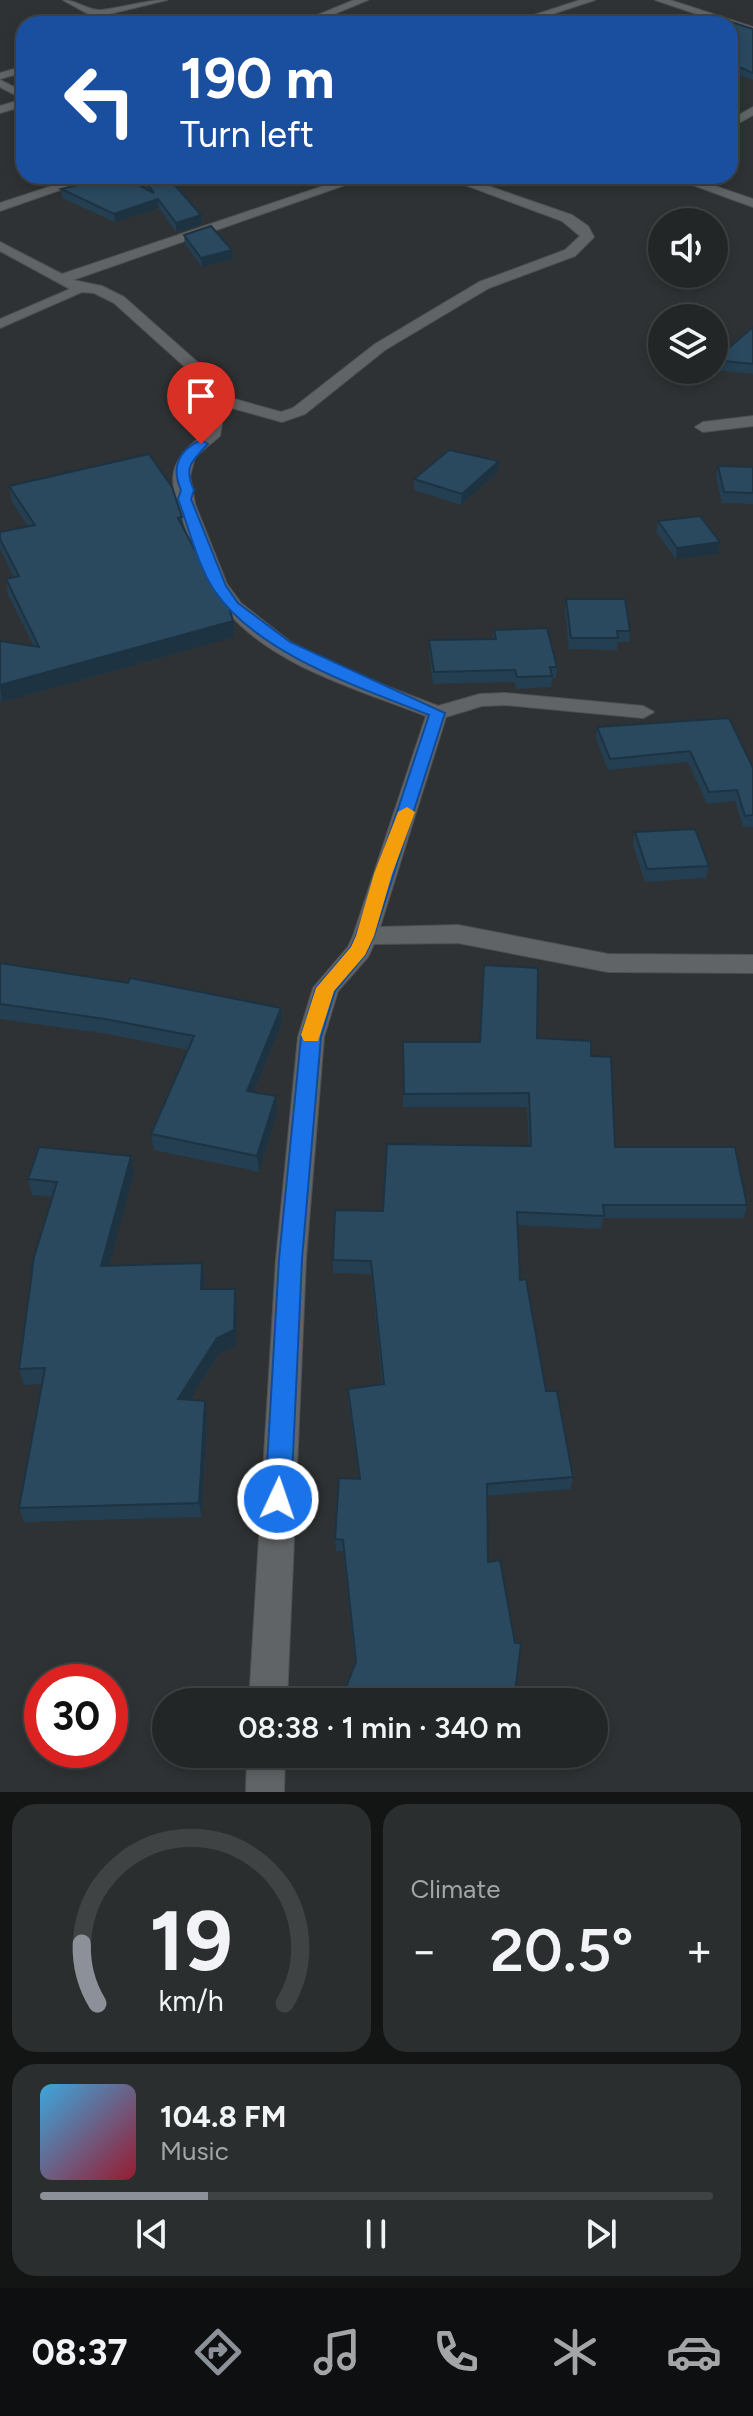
<!DOCTYPE html>
<meta charset="utf-8">
<style>
:root{--surface:#232627;--page:#2b2e2f;--text:#f1f3f6;--muted:#a3a5a7;--line:#404344;--accent:#8c9099}
body{margin:0;font-family:Figtree,sans-serif;background:var(--page);color:var(--text);height:100vh;display:flex;flex-direction:column;font-size:30px;white-space:nowrap}
*{box-sizing:border-box;margin:0}
p{font-size:26px;color:var(--muted)}
.icon{flex:none;width:44px;height:44px;fill:none;stroke:currentColor;stroke-width:2;stroke-linecap:round;stroke-linejoin:round}
.map{position:relative;height:1792px;overflow:hidden}
.panel{display:flex;flex-direction:column;gap:12px;padding:12px;background:#131515;flex:1}
.panel>*{flex:none}
.banner{position:absolute;left:16px;top:16px;width:722px;height:168px;border-radius:24px;box-shadow:0 4px 12px #0003,0 0 0 2px var(--line);background:#1a4fa0;color:#fff;overflow:hidden}
.controls{position:absolute;left:648px;top:208px;display:grid;gap:16px}
.controls a{display:grid;place-items:center;width:80px;height:80px;border-radius:50%;background:var(--surface);box-shadow:0 4px 12px #0003,0 0 0 2px var(--line);font-size:40px}
.speed{position:absolute;left:24px;top:1664px;display:flex;gap:16px;font-size:40px;font-weight:700;text-align:center}
.speed>*{display:grid;place-content:center;width:104px;height:104px;border-radius:50%;background:var(--surface);box-shadow:0 4px 12px #0003,0 0 0 2px var(--line);line-height:1}
.speed .limit{border:12px solid #d22;background:#fff;color:#111}
.pin{position:absolute;display:grid;place-items:center;width:68px;height:68px;color:#fff;margin:-82px -34px;border-radius:50% 50% 50% 0;rotate:-45deg;box-shadow:0 0 8px #0007}
.pin .icon{rotate:45deg}
.me{position:absolute;width:88px;margin:-44px;rotate:3deg;stroke-linejoin:round;filter:drop-shadow(0 0 6px #0008)}
.turn{display:flex;align-items:center;gap:28px;height:168px;padding:0 32px;font-size:36px}
.turn .icon{width:104px;height:104px;stroke-width:2.5}
.turn b{display:block;font-size:56px;line-height:68px}
.big{font-size:60px;font-weight:600;line-height:1.1}
.panel .tile{flex:1;display:flex;flex-direction:column;justify-content:center;gap:12px;min-width:0;padding:0 28px;border-radius:24px;background:var(--page)}
.panel .dial{align-items:center;gap:0}
.dial svg{height:208px;overflow:visible;fill:none;stroke:var(--line);stroke-width:7;stroke-linecap:round;text-anchor:middle}
.dial text{fill:var(--text);stroke:none}
.song{display:flex;align-items:center;gap:24px}
.cover{width:96px;height:96px;border-radius:12px;background:linear-gradient(135deg,hsl(200 70% 55%),hsl(350 70% 35%))}
.played{height:8px;border-radius:4px;background:linear-gradient(90deg,var(--accent) 25%,var(--line) 25%)}
.keys{display:flex;justify-content:space-around;direction:ltr}
.heat{display:flex;justify-content:space-between;align-items:center;font-size:44px;direction:ltr}
.panel .tiles{flex:1;display:grid;gap:12px;grid-template-columns:1fr 1fr}
.tile:last-child{grid-column:span 2}
.trip{position:absolute;left:152px;top:1688px;width:456px;height:80px;border-radius:40px;background:var(--surface);box-shadow:0 4px 12px #0003,0 0 0 2px var(--line);font-weight:600;line-height:80px;text-align:center}
.menu{display:flex;height:128px;justify-content:space-around;align-items:center;background:#0e0f10;color:var(--muted)}
.menu .icon{width:56px;height:56px}
.menu .current{color:var(--accent)}
.menu b{font-size:36px;color:var(--text)}
.map>svg:first-child{display:block}
</style>
<div class="map">
<svg width="753" height="1792" viewBox="0 0 753 1792">
<rect width="100%" height="100%" fill="#2f3234"/>
<g fill="none" stroke-linecap="round" stroke-linejoin="round">
<defs>
<g id="street">
<path d="M63,0c14,0 25,11 38,10 22,-2 43,-10 66,-10l-66,16 7,8h-10l-6,-8z"/>
<path d="M354,0h14l-58,24h-14z"/>
<path d="M580,0h15l-73,24h-15z"/>
<path d="M655,0h15l83,27v6z"/>
<path d="M24,66v6l-24,7v-6z"/>
<path d="M0,80l24,12v14l-24,7v-7l23,-7 -23,-12z"/>
<path d="M753,107v8l-23,13v-8z"/>
<path d="M82,176h18l-100,35v-8z"/>
<path d="M353,176h18l-298,104 29,6 22,11 105,93 2,8 50,14 12,-4 82,-64 104,-62 86,-32 15,-14 -18,-15 -121,-45h18l113,39 16,11 6,11 -19,19 -86,32 -104,62 -80,64 -23,8 -65,-18 -2,-10 -101,-91 -20,-10 -12,-1 -82,36v-9l70,-30 -70,-38v-9l62,32z"/>
<path d="M668,176h18l67,23v8z"/>
<path d="M216,406l8,5 -4,25 -25,21 -5,19 5,28 32,80 14,19 51,40 63,31 83,32 42,-12 26,-1 137,13 11,6 -11,6 -137,-13 -24,1 -36,11 -66,210 78,-2 150,29 145,1v18l-145,-1 -150,-29 -84,1 -6,13 -30,34 -14,46 -18,222 -19,443h-38l27,-443 22,-222 15,-49 35,-41 5,-11 73,-220c-66,-26 -152,-49 -199,-105 -23,-27 -34,-61 -45,-93 -15,-42 -13,-57 22,-84l4,-23z"/>
<path d="M753,416v10l-50,6 -8,-5 8,-5z"/>
<path d="M247,1754h38l-1,38h-38z"/>
</g>
</defs>
<use href="#street" stroke="#4d4f51" stroke-width="2"/>
<use href="#street" fill="#616466" fill-rule="evenodd"/>
</g>
<g fill="#243f52">
<path d="M730,24l23,5v51l-23,-9z"/>
<path d="M143,178l58,37 1,9 -26,8 -17,-24 -44,14 -53,-24 -1,-9h84z"/>
<path d="M184,235l48,15 1,9 -31,8 -17,-23z"/>
<path d="M753,327v47l-39,-4 1,-10z"/>
<path d="M718,466l35,1v37l-31,-1 -6,-26z"/>
<path d="M498,472l-37,33 -47,-15v-11z"/>
<path d="M9,486l173,31 2,12 49,92 1,16 -232,65 -2,-4v-57l34,5 -26,-51 -2,-16 8,-2 -14,-28v-17l28,-6 -16,-24z"/>
<path d="M658,521l62,21 -2,12 -42,5 -20,-27z"/>
<path d="M566,599l64,32 -1,11h-11l-1,8 -48,-1 -4,-39z"/>
<path d="M494,630l63,37 -1,11 -4,1 -1,8 -35,2 -2,-7 -81,2 -4,-32v-12l64,-1z"/>
<path d="M729,718l24,50v59h-10l-8,-26 -28,3 -19,-42 -80,8 -12,-31 1,-12z"/>
<path d="M635,832l74,34 -3,12 -61,4 -12,-37z"/>
<path d="M0,963l281,45 1,15 -28,69 23,20 -18,60 -105,-22 -3,-16 37,-84 -80,-16 -108,-15z"/>
<path d="M537,1038l54,18 24,91 132,58 -3,13h-141l-2,11 -83,-4 2,55 26,111 27,86 -2,12 -84,7 -132,168 -12,-113h-7l-1,-12 24,-60 -11,-78v-12l34,-4 -11,-111 -38,-1v-13l50,-49 146,-65 -2,-39h-124v-65h77z"/>
<path d="M131,1156l3,16 -25,94 93,-3 3,16 -1,10h31l2,15 -1,42 -17,7 -29,47 17,16 -5,101 -178,5 -5,-14 23,-124 -18,1 -5,-16 34,-172 -21,-2 -4,-16z"/>
</g>
<g fill="#1d3342">
<path d="M158,199l1,9 -44,14 -1,-8z"/>
<path d="M201,215l1,9 -26,8v-9z"/>
<path d="M232,250l1,9 -31,8 -1,-9z"/>
<path d="M499,461l-1,11 -37,33 1,-11z"/>
<path d="M720,542l-2,12 -42,5 1,-11z"/>
<path d="M233,621l1,16 -232,65 -2,-17z"/>
<path d="M281,1008l1,15 -34,83 -1,-15z"/>
<path d="M276,1096l1,16 -18,60 -2,-16z"/>
<path d="M131,1156l3,16 -29,110 -4,-16z"/>
<path d="M202,1263l3,16 -2,26 -2,-16z"/>
<path d="M235,1289l2,15 -1,42 -17,7 -38,62 -3,-16z"/>
<path d="M205,1401l2,15 -5,101 -3,-14z"/>
</g>
<g fill="#2a495f" stroke="#1d3342" stroke-width="2">
<path d="M719,18l34,11v44l-23,-10v-39h-28z"/>
<path d="M114,176h7l33,17 -11,-15 2,-2h22l34,39 -25,8 -18,-24 -44,15 -53,-25z"/>
<path d="M211,226l21,24 -31,8 -17,-23z"/>
<path d="M753,327v37l-38,-4z"/>
<path d="M449,450l50,11 -37,33 -48,-15z"/>
<path d="M149,454l23,33 10,30 -4,1 30,57 19,25 6,21 -233,64v-44l39,6 -33,-68 13,-3 -19,-37v-7l35,-7 -26,-39z"/>
<path d="M718,466l35,1v26l-29,-1z"/>
<path d="M700,516l20,26 -43,6 -19,-27z"/>
<path d="M566,599h59l5,32h-13l1,7h-47z"/>
<path d="M547,628l10,39h-7l2,9 -35,1 -2,-7 -81,2 -5,-32 67,-1 -2,-9z"/>
<path d="M729,718l24,50v47l-8,1 -8,-26 -28,2 -19,-41 -80,8 -13,-32z"/>
<path d="M695,829l14,37 -62,3 -12,-37z"/>
<path d="M0,963l128,20 2,-5 151,30 -34,83 29,5 -19,60 -106,-22 43,-98 -89,-17 -105,-15z"/>
<path d="M484,965l54,3 -1,70 54,3v15l20,1 4,90h120l12,58h-144l1,11 -87,-4 3,68 6,-1 20,112h11l16,86 -86,7 1,78 12,-2 15,83h6l-7,59h-174l16,-40 -13,-122 -8,-1 4,-61 21,1 -12,-90 36,-5 -13,-123 -38,-1 2,-50 48,1 4,-67 144,2 -2,-53 -125,1 -1,-52h77z"/>
<path d="M39,1147l92,9 -30,110 101,-3 -1,26h34l-1,41 -17,8 -39,61 27,2 -6,102 -180,5 26,-140 -26,1 15,-112 23,-75 -29,-3z"/>
</g>
<path fill="#1a73e8" stroke="#114b97" stroke-width="2" d="M201,440l7,4c-16,17 -25,23 -14,46l-3,9 35,87 12,17 52,39 155,71 -71,223 -9,19 -30,36 -14,46 -19,222 -11,240 -4,9 -9,3 -9,-3 -4,-9 14,-240 22,-222 15,-49 35,-41 5,-11 73,-221c-70,-28 -172,-61 -215,-125 -17,-26 -25,-62 -36,-91l3,-9c-10,-22 -3,-40 20,-50z"/>
<path fill="#f59e0b" d="M407,807l8,5 -23,62 -18,62 -9,19 -31,36 -16,50h-14l-3,-6 15,-47 35,-41 5,-11 18,-62 24,-62z"/>
</svg>
<div class="controls">
<a><svg class="icon" aria-label="sound" viewBox="0 0 24 24"><path d="M4 9h4l5-4v14l-5-4H4zM17 9q2 3 0 6"/></svg></a>
<a><svg class="icon" aria-label="layers" viewBox="0 0 24 24"><path d="M12 4l9 5-9 5-9-5zM3 14l9 5 9-5"/></svg></a>
</div>
<div class="speed"><div class="limit">30</div></div>
<div class="pin" style="left:201px;top:444px;background:#d93025"><svg class="icon" aria-label="arrive" viewBox="0 0 24 24"><path d="M6 21V4h12l-3 4 3 4H6"/></svg></div>
<svg class="me" style="left:278px;top:1499px" viewBox="-20 -20 40 40"><circle r="17" fill="#1a73e8" stroke="#fff" stroke-width="3"/><path d="M0-11L8 9 0 5-8 9z" fill="#fff"/></svg>
<div class="trip">08:38 · 1 min · 340 m</div>
<div class="banner">
<div class="turn"><svg class="icon" aria-label="left" viewBox="0 0 24 24"><path d="M17 20v-9H6M10 6l-5 5 5 5"/></svg><div><b>190 m</b>Turn left</div></div>
</div>
</div>
<section class="panel">
<div class="tiles">
<div class="tile dial"><svg viewBox="0 0 100 80">
<path d="M14 69A42 42 0 1 1 86 69"/>
<path d="M14 69A42 42 0 0 1 8 46" stroke="#8c9099"/>
<text x="50" y="56" font-size="32" font-weight="700">19</text>
<text x="50" y="72" font-size="11">km/h</text>
</svg></div>
<div class="tile"><p>Climate</p>
<div class="heat"><a>−</a><b class="big">20.5°</b><a>+</a></div>
</div>
<div class="tile">
<div class="song"><i class="cover"></i><div><b>104.8 FM</b><p>Music</p></div></div>
<div class="played"></div>
<div class="keys"><svg class="icon" aria-label="previous" viewBox="0 0 24 24"><path d="M18 5L8 12l10 7zM5 5v14"/></svg><svg class="icon" aria-label="pause" viewBox="0 0 24 24"><path d="M8 5v14M16 5v14"/></svg><svg class="icon" aria-label="next" viewBox="0 0 24 24"><path d="M6 5l10 7-10 7zM19 5v14"/></svg></div>
</div>
</div>
</section>
<nav class="menu">
<b>08:37</b>
<svg class="icon current" aria-label="directions" viewBox="0 0 24 24"><path d="M12 3l9 9-9 9-9-9zM9 14v-3h6M13 9l2 2-2 2"/></svg>
<svg class="icon" aria-label="music" viewBox="0 0 24 24"><path d="M9 18V5l10-2v13"/><circle cx="6" cy="18" r="3"/><circle cx="16" cy="16" r="3"/></svg>
<svg class="icon" aria-label="phone" viewBox="0 0 24 24"><path d="M5 4h4l2 5-3 2q2 4 5 5l2-3 5 2v4C11 20 4 13 5 4z"/></svg>
<svg class="icon" aria-label="climate" viewBox="0 0 24 24"><path d="M12 3v18M4 7l16 10M4 17L20 7"/></svg>
<svg class="icon" aria-label="car" viewBox="0 0 24 24"><path d="M5 17H2v-5l4-1 3-4h7l3 4 3 1v5h-3M9 17h6M6 11h13"/><circle cx="7" cy="17" r="2"/><circle cx="17" cy="17" r="2"/></svg>
</nav>
